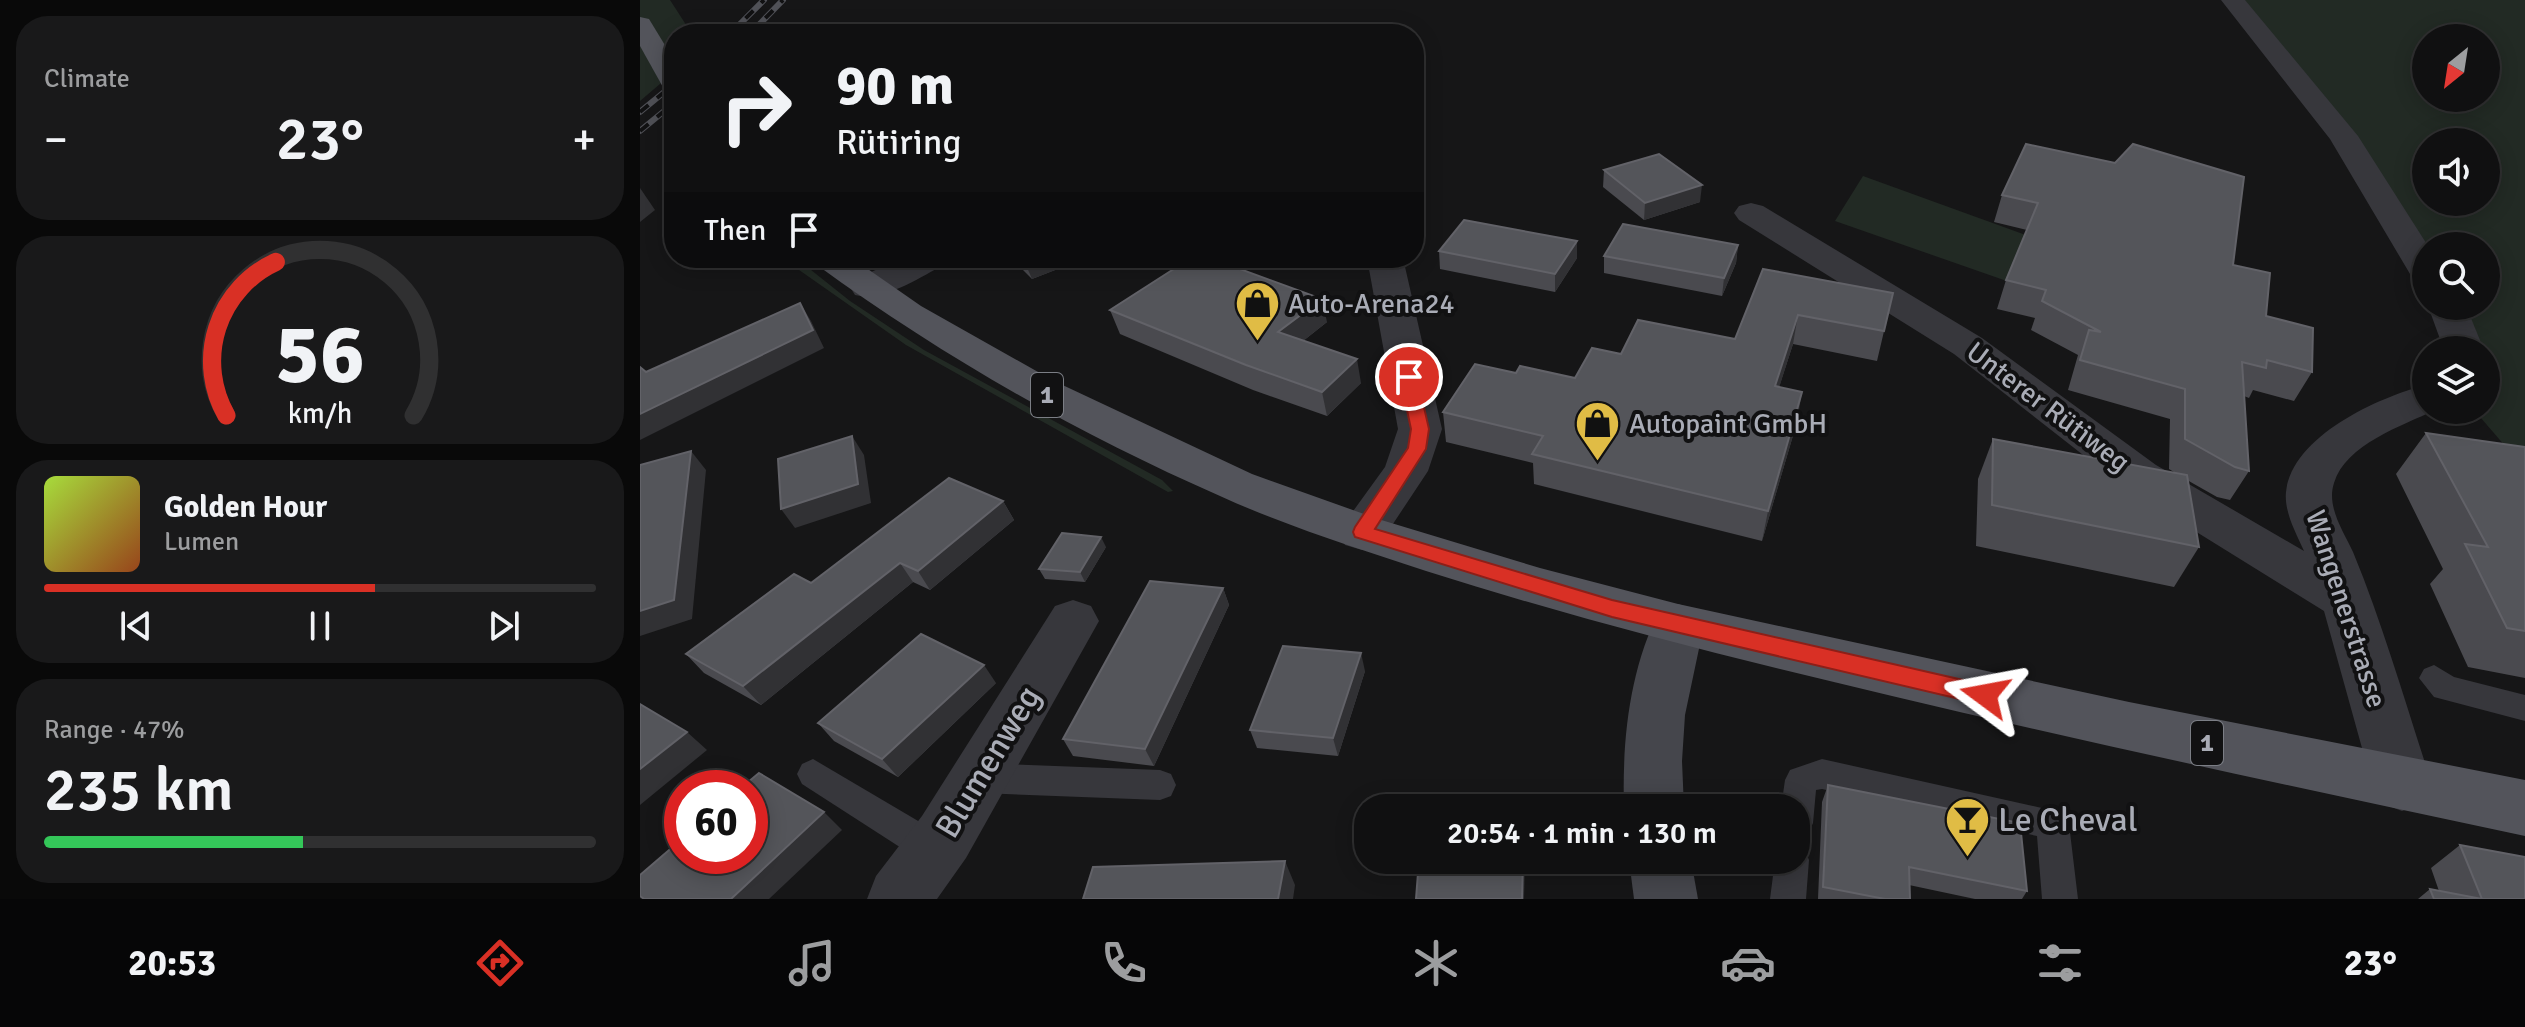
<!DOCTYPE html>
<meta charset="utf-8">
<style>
:root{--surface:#101011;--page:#19191a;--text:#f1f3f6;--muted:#9c9d9f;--line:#303031;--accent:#d93025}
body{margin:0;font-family:Signika,sans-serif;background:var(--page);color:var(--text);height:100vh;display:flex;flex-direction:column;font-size:30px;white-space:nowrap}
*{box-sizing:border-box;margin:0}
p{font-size:26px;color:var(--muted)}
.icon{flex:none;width:44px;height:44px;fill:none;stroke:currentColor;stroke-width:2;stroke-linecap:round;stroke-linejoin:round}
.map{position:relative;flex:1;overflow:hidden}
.sheet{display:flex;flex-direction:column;gap:16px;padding:16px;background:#090909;width:640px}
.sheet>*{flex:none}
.top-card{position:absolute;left:24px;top:24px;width:760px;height:244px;border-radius:32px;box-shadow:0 4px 20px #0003,0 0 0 2px var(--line);background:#101011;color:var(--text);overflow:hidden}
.needle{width:52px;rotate:210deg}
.tools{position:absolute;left:1772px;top:24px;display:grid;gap:16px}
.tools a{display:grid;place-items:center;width:88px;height:88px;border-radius:50%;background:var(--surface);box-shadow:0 4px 20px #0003,0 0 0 2px var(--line);font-size:40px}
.speed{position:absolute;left:24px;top:770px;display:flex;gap:16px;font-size:40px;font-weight:700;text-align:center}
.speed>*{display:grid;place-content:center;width:104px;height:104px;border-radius:50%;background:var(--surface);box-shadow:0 4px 20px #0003,0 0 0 2px var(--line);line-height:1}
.speed .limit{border:12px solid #d22;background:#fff;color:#111}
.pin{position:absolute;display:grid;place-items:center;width:68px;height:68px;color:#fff;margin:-34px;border:4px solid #fff;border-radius:50%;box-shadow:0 2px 8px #0007}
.me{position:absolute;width:88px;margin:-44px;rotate:283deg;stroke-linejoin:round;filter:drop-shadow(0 0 6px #0008)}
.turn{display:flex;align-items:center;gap:28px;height:168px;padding:0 40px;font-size:36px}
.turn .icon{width:104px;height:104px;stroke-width:2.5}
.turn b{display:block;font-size:56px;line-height:68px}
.then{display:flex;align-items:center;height:76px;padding:0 40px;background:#0003;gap:16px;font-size:30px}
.big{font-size:60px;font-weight:600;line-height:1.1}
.sheet .widget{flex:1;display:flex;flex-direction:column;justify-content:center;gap:12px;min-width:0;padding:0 28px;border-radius:32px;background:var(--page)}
.sheet .dial{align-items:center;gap:0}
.dial svg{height:208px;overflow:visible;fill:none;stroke:var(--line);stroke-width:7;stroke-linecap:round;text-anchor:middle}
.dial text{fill:var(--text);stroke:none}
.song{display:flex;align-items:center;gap:24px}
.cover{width:96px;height:96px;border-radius:12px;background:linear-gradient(135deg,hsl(80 70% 55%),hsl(20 70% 35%))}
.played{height:8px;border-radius:4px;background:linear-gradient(90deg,var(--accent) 60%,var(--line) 60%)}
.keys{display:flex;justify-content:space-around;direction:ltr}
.heat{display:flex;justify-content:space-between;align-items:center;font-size:44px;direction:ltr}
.charge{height:12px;border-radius:6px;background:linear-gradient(90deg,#34c759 47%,var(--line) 0)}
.trip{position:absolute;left:714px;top:794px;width:456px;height:80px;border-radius:32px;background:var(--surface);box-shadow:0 4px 20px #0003,0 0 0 2px var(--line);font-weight:600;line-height:80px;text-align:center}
.menu{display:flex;height:128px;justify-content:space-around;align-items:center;background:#060607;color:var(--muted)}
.menu .icon{width:56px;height:56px}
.menu .active{color:var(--accent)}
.menu b{font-size:36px;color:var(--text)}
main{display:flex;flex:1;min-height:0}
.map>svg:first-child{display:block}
</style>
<main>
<section class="sheet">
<div class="widget"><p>Climate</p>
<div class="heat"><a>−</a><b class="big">23°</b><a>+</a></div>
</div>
<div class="widget dial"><svg viewBox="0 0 100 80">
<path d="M14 69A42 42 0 1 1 86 69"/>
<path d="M14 69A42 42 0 0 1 33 10" stroke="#d93025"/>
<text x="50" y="56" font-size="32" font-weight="700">56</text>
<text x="50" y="72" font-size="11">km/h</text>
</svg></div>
<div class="widget">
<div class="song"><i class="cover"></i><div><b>Golden Hour</b><p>Lumen</p></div></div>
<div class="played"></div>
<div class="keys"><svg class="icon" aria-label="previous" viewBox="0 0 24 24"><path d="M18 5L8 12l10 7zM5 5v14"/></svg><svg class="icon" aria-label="pause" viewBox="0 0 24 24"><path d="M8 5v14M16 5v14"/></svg><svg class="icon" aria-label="next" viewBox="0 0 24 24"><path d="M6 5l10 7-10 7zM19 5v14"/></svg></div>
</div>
<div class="widget"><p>Range · 47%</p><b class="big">235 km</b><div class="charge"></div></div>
</section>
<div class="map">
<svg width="1885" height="899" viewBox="0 0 1885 899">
<rect width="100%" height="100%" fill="#161617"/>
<g fill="#222a24" fill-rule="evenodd">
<path d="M0,0h30l22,34h-18v38l-34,29z"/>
<path d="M1593,0h292v469l-51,-59h12v-60h-22l-17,-44h39v-60h-60zM1786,38h60v60h-60zM1786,142h60v60h-60z"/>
<path d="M1223,176l171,62 -13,48 -186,-65z"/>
<path d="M142,258h14l54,43 74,49 238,130 11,11 -5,1 -262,-147z"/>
</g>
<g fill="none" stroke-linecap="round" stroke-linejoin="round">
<g fill="#37373c" fill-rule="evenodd">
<path d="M1794,665l20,12 71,18v26l-91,-24 -15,-19 5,-9z"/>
<path d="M173,759l134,79 5,12 -5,12 -12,4 -12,-4 -121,-78 -5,-10 5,-10z"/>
<path d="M1182,759l242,54 5,11 9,75h-36l-5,-63 -215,-47 -6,1 -3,33 -5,11 -12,5v-31h-15l4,-28 5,-10z"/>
<path d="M340,763l180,7 11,4 5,11 -5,11 -11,4 -180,-7 -11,-5 -5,-10 5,-10z"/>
<path d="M1156,845l8,3 5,12 -3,39h-36l5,-39h21z"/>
</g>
<g fill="#37373c" fill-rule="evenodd">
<path d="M1581,0h24l113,136 70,110 -2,36 -13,-3 -83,-140z"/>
<path d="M1111,203l12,3 219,132 174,127 148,86c-8,-18 -20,-39 -18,-59 6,-56 93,-95 140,-107v25h9c-33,16 -89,34 -101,73 -8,24 10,49 19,69 31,75 53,154 79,232l-9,19 -21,8 -21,-8 -9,-19 -48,-173 -200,-124 -170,-133 -215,-134 -5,-7 5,-7z"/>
<path d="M263,258h47l-6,7c-26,13 -60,37 -89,30l-5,-8 5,-8z"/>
<path d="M727,258h36l39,171 -14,42 -49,74 -17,5 -17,-5 -7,-13 47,-65 13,-38z"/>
<path d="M1788,306h38l18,44h-40z"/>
<path d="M433,600l18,6 8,15 -133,237 -29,41h-70l9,-23 46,-60 133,-210z"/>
</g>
<g fill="#45464c" fill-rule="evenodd">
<path d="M1038,604l18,6 8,15 -19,90 -3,46 2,47h-60c-2,-65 5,-139 36,-198z"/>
<path d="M989,860h62l7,39h-64z"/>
</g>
<g fill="#53545b" fill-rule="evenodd">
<path d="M0,17l9,2 25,41v31l-10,-2 -24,-43z"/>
<path d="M171,258h41l69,48 133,75 198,93 126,45 162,49 138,36 451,98 396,78v56c-211,-45 -422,-90 -633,-140 -157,-37 -312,-76 -466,-125 -70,-23 -140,-45 -206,-75 -142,-62 -278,-140 -403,-231z"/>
</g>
<defs>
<g id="rail">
<path d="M90,34l34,-34"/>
<path d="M110,34l33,-34"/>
<path d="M0,112l34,-28"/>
<path d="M0,131l34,-28"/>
</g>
</defs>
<use href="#rail" stroke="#505157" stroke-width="6"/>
<use href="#rail" stroke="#111112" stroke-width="4" stroke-dasharray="11" stroke-linecap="butt"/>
</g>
<g fill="#4a4a4f">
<path d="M1386,144l207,121 33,51 46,56 -18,29 -41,-11 -4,8 -5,-2 5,75 -19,29 -13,-3 -30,-17 12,67 -25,40 -198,-41 2,-67 15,-40 184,35 -8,-5 1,-50 -102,-29 10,-35 -47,-25 4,-12 -38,-9 9,-29 21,-50 -33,-8 8,-27z"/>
<path d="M964,170l96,32 -56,18 -41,-33z"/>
<path d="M937,241v17l-22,34 -115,-23 -1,-18z"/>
<path d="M1098,245l-2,18 -14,33 -118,-23v-17z"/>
<path d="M371,258h75l-54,21z"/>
<path d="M1123,269l130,24 -16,68 -84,-17 -14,43 18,35 -35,119 -228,-57 -1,-21 -87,-21 -3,-30 73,-39 59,5 46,-24 114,-15z"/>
<path d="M470,310l217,12 -24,19 58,42 -34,33 -74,-26 -133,-56z"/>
<path d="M1786,433l99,14v231l-57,-11 -38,-83 13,-15 -47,-95z"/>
<path d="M363,501l11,19 -84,70 -17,-8 -152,123 -57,-32 -18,-19 125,-71z"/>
<path d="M466,547l-21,35 -40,-3 -6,-10z"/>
<path d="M583,588l6,17 -75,161 -81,-10 -10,-17z"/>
<path d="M725,671l-27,85 -81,-8 -7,-18z"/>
<path d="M356,683l-98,94 -64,-36 -16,-18z"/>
<path d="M1188,785l199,106 -5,8h-47l-66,-14 1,14h-92l4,-97z"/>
<path d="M1820,845l65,54h-107l12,-10 9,2 -8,-23z"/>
</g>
<g fill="#313134">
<path d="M1062,185l-2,17 -56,18 1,-17z"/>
<path d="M0,188l15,22 -15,12z"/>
<path d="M937,241v17l-22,34v-18z"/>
<path d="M1098,245l-2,18 -14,33 2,-18z"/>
<path d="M383,258h63l-54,21z"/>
<path d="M682,299l5,23 -43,34 -6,-24z"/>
<path d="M160,303l11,18 13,27 -184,92v-26z"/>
<path d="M1158,315l-5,29 -23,72 5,-30z"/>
<path d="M717,359l4,24 -34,33 -5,-24z"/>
<path d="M1162,392l-5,30 -35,119 6,-30z"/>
<path d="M212,436l12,19 7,48 -76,25 -14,-19z"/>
<path d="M51,451l15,19 -14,149 -52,17v-25z"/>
<path d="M363,501l11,19 -84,70 -12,-19z"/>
<path d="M461,537l5,10 -21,35 -5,-10z"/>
<path d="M260,563l13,19 -152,123 -18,-19z"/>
<path d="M583,588l6,17 -75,161 -9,-17z"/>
<path d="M721,653l4,18 -27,85 -5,-18z"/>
<path d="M344,665l12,18 -98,94 -16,-18z"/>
<path d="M47,732l20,18 -67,55v-36z"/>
<path d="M184,812l18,18 -73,69h-38z"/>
<path d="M883,860h2l-1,39h-2z"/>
<path d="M645,861l10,24 -2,14h-15z"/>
</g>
<g fill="#54555a" stroke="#626268" stroke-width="2">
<path d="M1386,144l89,19 18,-19 111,33 -11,88 37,8 -4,43 47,12 -1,44 -45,-12 -1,8 -24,-6 7,109 -14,-4 -50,-28v-50l-105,-29 9,-30 12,2 -59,-31 4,-11 -40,-10 32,-77 -36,-8z"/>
<path d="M1019,154l43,31 -57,18 -41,-33z"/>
<path d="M824,220l113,21 -22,33 -116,-23z"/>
<path d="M983,224l115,21 -14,33 -120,-22z"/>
<path d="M551,258h19l112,41 -44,33 79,27 -35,33 -76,-27 -136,-55z"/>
<path d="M1123,269l130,24 -9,38 -86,-16 -23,71 27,6 -34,119 -236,-57 11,-18 -100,-24 32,-48 41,9 4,-7 55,12 17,-30 29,6 17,-34 97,19z"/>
<path d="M160,303l13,27 -173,84v-47l6,5z"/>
<path d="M1786,433l99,14v184l-18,-3 -42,-84 23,3z"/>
<path d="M212,436l6,48 -77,25 -3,-50z"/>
<path d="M1353,439l194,36 12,72 -207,-42z"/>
<path d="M51,451l-17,149 -34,11v-146z"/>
<path d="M309,478l54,23 -85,70 -18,-8 -157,123 -57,-32 108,-80 17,9z"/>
<path d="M422,533l39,4 -21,35 -41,-3z"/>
<path d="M510,581l73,7 -78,161 -82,-10z"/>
<path d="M281,634l63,31 -102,94 -64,-36z"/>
<path d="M643,646l78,7 -28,85 -83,-8z"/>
<path d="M0,704l47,28 -47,37z"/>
<path d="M119,773l65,39 -93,87h-87l-4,-3v-21l42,-36v17h68v-68h-9z"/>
<path d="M1188,785l192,38 7,68 -118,-24 1,32h-25l-62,-12z"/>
<path d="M1820,845l65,12v42h-91l-4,-10 52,10z"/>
<path d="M779,860h104l-1,39h-106z"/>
<path d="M645,861l-7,38h-195l10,-32z"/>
</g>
<path fill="#d93025" stroke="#8d1f18" stroke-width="2" d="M769,371l8,6 12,52 -3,20 -51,80 237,71 373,85 8,3 4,7 -4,7 -8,3 -373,-88 -257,-80 -2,-5 2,-5 53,-79 3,-19 -11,-52z"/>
<defs>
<symbol id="shop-pin" viewBox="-11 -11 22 30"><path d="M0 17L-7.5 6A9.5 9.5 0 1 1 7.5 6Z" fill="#e0bc45" stroke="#111112"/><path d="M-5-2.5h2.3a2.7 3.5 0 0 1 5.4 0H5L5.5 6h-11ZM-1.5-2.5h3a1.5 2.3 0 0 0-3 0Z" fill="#111"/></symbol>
<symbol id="bar-pin" viewBox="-11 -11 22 30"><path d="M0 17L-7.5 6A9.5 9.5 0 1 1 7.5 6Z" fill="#e0bc45" stroke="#111112"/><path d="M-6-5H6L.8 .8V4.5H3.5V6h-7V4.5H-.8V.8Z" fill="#111"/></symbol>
</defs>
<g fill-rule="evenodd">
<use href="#shop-pin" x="592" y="278" width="51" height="69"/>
<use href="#shop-pin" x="932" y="398" width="51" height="69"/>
<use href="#bar-pin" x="1302" y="794" width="51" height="69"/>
</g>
<g text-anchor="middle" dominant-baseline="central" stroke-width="8" stroke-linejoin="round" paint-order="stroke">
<g fill="#111112" stroke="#7b7e85" stroke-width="2">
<rect x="391" y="373" width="32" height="44" rx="6"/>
<rect x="1551" y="721" width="32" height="44" rx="6"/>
</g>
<g font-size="26" font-weight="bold" fill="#a9acb6">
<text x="407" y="395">1</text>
<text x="1567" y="743">1</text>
</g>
<g font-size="28" fill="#a9acb6" stroke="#111112" text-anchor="start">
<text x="648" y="304">Auto-Arena24</text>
<text x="989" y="424">Autopaint GmbH</text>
</g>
<g font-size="28" fill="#a9acb6" stroke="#111112">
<text transform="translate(1408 407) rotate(37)">Unterer Rütiweg</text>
<text transform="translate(1706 609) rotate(72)">Wangenerstrasse</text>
</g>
<g font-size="34" fill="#a9acb6" stroke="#111112">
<text transform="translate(348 762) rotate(-59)">Blumenweg</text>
</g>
<g font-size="34" fill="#a9acb6" stroke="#111112" text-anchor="start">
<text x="1358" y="820">Le Cheval</text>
</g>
</g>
</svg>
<div class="tools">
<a><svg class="needle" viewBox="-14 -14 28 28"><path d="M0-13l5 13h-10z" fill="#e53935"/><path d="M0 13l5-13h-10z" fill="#9c9d9f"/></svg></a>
<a><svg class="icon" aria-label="sound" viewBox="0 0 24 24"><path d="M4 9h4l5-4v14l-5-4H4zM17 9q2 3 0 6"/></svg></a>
<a><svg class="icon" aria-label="search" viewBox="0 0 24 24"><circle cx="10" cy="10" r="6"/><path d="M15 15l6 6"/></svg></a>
<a><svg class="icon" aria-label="layers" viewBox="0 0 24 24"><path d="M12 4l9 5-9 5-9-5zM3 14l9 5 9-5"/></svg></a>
</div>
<div class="speed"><div class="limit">60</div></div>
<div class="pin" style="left:769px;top:377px;background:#d93025"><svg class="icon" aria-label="arrive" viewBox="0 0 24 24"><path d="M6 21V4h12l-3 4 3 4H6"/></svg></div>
<svg class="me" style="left:1345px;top:695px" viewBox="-20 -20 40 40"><path d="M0-17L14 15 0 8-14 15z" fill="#d93025" stroke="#fff" stroke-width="4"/></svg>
<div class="trip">20:54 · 1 min · 130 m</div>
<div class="top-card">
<div class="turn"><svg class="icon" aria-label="right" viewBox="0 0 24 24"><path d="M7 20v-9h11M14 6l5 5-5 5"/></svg><div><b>90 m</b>Rütiring</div></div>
<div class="then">Then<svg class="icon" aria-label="arrive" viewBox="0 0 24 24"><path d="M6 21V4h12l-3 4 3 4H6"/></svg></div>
</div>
</div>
</main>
<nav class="menu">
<b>20:53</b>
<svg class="icon active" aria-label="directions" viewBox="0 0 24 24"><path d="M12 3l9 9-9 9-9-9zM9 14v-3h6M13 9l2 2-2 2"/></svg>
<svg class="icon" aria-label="music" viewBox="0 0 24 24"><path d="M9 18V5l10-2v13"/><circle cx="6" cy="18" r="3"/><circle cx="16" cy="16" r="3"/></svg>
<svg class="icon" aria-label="phone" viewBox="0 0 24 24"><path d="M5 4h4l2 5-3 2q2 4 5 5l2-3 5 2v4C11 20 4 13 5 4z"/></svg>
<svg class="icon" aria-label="climate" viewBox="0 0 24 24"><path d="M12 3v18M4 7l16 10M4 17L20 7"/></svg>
<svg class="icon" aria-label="car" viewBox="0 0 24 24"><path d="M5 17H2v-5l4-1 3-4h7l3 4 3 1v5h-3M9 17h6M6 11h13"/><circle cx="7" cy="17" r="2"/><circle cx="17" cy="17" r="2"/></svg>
<svg class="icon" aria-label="filters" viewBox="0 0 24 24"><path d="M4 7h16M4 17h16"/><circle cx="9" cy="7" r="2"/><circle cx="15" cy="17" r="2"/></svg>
<b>23°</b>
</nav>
